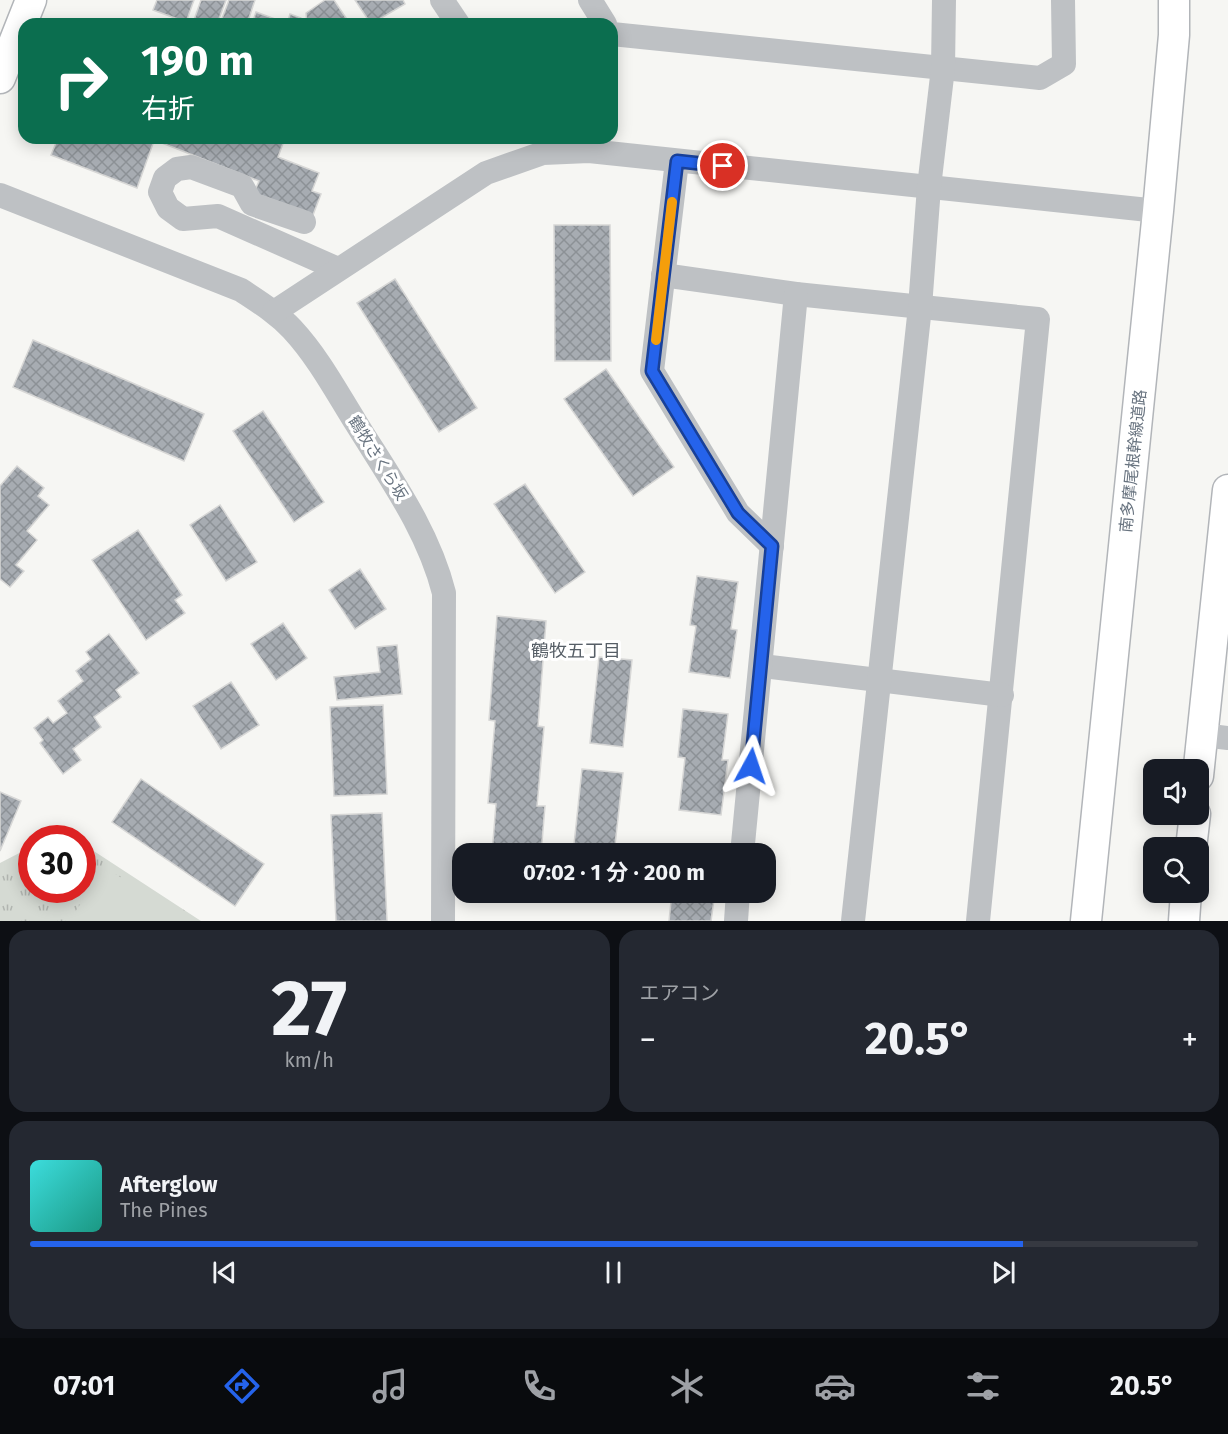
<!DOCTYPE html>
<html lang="ja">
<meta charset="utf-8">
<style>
:root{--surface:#171b24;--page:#242831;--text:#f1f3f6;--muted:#9ea1a6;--line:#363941;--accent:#2563eb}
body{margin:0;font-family:"Fira Sans","Noto Sans JP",sans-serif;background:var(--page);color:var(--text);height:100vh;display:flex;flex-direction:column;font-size:22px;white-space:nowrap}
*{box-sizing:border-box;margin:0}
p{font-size:20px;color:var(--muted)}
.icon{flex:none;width:33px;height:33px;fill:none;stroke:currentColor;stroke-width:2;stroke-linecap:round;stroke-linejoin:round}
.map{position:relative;height:921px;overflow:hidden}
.sheet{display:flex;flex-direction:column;gap:9px;padding:9px;background:#0d0f14;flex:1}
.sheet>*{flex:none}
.hud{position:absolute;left:18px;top:18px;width:600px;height:126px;border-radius:18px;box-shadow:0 3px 15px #0003;background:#0b6e4f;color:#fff;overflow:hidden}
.fabs{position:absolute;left:1143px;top:759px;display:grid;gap:12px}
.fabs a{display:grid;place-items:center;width:66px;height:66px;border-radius:12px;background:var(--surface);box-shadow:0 3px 15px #0003;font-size:30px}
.speed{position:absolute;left:18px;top:825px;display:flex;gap:12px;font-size:30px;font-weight:700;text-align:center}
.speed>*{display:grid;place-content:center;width:78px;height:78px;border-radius:50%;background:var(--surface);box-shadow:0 3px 15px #0003;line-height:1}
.speed .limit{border:9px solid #d22;background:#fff;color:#111}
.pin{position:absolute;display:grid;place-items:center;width:51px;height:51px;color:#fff;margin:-26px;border:3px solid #fff;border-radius:50%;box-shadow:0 2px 6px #0007}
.me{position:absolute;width:66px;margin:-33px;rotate:5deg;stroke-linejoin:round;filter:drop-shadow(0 0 4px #0008)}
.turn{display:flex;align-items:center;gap:21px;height:126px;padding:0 24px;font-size:27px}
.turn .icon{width:78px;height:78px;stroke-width:2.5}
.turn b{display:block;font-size:42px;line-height:51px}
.big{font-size:45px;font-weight:700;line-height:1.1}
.sheet .card{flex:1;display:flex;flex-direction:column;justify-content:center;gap:9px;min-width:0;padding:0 21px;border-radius:18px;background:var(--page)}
.sheet .dial{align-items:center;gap:0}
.dial b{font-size:78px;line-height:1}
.song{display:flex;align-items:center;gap:18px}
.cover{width:72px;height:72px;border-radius:9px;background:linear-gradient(135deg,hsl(180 70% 55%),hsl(170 70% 35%))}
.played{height:6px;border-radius:3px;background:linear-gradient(90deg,var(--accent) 85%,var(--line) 85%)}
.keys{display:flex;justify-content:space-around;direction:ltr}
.heat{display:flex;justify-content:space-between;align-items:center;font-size:33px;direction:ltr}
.sheet .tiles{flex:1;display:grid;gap:9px;grid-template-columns:1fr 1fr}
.card:last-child{grid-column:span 2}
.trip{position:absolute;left:452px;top:843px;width:324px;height:60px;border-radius:18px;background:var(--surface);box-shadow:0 3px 15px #0003;font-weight:700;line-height:60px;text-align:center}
.tab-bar{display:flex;height:96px;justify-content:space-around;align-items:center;background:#090b0e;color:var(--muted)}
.tab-bar .icon{width:42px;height:42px}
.tab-bar .on{color:var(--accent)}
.tab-bar b{font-size:27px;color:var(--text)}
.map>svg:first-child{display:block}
</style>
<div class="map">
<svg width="1228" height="921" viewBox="0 0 1228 921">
<defs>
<pattern id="park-tufts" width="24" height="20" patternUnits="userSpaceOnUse" patternTransform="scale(1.5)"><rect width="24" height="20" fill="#d5dad3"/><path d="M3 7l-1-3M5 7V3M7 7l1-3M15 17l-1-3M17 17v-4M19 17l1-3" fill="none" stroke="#b1b5b0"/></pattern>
<pattern id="building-cross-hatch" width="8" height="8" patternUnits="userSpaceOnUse" patternTransform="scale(1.5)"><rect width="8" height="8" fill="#a7acb2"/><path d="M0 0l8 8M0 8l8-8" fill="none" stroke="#8c9196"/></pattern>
</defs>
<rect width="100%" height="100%" fill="#f6f6f3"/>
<path fill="url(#park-tufts)" d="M83,844l118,77h-201v-58l31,-16 1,43h50z"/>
<path fill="#d5dad3" d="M105,867l81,54h-117z"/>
<g fill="url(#building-cross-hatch)" stroke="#d7d7d6" stroke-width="1.5">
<path d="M157,0h37l-8,22 -33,-12z"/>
<path d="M201,0h25l-9,24 -24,-1z"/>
<path d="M229,0h26l-8,24h-27z"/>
<path d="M325,0h9l16,24h-43l-1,-11z"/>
<path d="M355,0h48l2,4 -34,20z"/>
<path d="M256,12l27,10 -1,2h-30z"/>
<path d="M290,14l11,4 1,6h-15z"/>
<path d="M58,138h97l-18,50 -86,-33z"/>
<path d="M158,138h127l-7,19 41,16 -7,18 9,3 -8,21 -59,-22 5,-12 -102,-40z"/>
<path d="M554,225h56l1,136h-56z"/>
<path d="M395,279l82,129 -38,24 -82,-129z"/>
<path d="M33,340l171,74 -20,47 -171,-74z"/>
<path d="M606,369l68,98 -41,29 -69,-97z"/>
<path d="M263,411l61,91 -30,20 -61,-91z"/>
<path d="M17,466l27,22 -6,8 11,9 -22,26 10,9 -21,25 8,6 -14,16 -10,-8v-93z"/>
<path d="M525,484l60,88 -30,21 -61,-89z"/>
<path d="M220,505l37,57 -31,19 -36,-56z"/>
<path d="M138,530l44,65 -7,5 10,13 -39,27 -54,-80z"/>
<path d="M360,569l26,40 -31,20 -26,-39z"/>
<path d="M697,576l41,6 -7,47 6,1 -7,48 -41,-6 7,-46 -6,-1z"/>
<path d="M497,616l49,5 -8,105 6,1 -7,79h8l-4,48h-49l4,-50 -8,-1 7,-82 -6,-1z"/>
<path d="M283,623l24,35 -31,22 -25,-36z"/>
<path d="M109,634l30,39 -23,17 5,7 -27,20 7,10 -28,22 8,11 -18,14 -23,-31 3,-3 -9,-12 14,-11 5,6 14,-10 -9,-12 25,-20 -7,-10 15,-12 -5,-7z"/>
<path d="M397,645l5,49 -65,6 -3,-23 46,-5 -3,-25z"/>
<path d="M599,657l33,3 -9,87 -33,-4z"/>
<path d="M231,682l28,43 -38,24 -28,-43z"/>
<path d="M383,705l4,89 -53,2 -4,-89z"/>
<path d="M683,709l45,5 -6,46h6l-7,55 -42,-5 6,-52 -7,-1z"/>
<path d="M582,769l41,4 -9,81h-41z"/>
<path d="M141,779l123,85 -29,42 -123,-84z"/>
<path d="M0,792l21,9 -21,50z"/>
<path d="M382,813l5,108h-51l-5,-106z"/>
<path d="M672,892h43l-4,29h-42z"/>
</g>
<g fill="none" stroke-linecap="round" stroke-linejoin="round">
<defs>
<g id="major">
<path d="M0,78l31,-78"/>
<path d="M1198,776l30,-286"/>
<path d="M1191,848l4,-34"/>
<path d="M1086,921l72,-710 16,-176v-35"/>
<path d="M1184,921l2,-29"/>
</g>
</defs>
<use href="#major" stroke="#b2b5b9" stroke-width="33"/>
<g stroke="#bec1c4" stroke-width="24">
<path d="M442,0l16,24"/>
<path d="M590,0l15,24"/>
<path d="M612,34l428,44 24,-14 -1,-64"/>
<path d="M677,161l-25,210 86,142 34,33"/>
<path d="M0,195l241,95c18,12 36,23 51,39 26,28 44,62 64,94 34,55 72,107 88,170l-1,328"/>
<path d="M304,222l-52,-18 -10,-18 -51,-19 -14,2 -12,9 -5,14 8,16 15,11 35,-3 120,53"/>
<path d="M663,275l133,19 242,25 -60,602"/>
<path d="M274,312l212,-139 57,-20 46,-2 569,60"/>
<path d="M762,666l240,29"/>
<path d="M1203,735l25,3"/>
<path d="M742,854l54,-560"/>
<path d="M736,921l2,-29"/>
<path d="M853,921l67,-614 9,-120 14,-119 1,-68"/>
</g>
<use href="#major" stroke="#fff" stroke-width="30"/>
</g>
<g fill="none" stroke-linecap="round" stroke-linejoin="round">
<defs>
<path id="route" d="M723,166l-46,-5 -25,210 86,142 34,33 -21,220"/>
</defs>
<use href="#route" stroke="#184099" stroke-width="15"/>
<use href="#route" stroke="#2563eb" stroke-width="10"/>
<path stroke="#f59e0b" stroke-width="10" d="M656,340l16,-138"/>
</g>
<g text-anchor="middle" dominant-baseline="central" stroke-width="6" stroke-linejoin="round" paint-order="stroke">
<g font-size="16" fill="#697480" stroke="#fff">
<text transform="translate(378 458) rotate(58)">鶴牧さくら坂</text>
<text transform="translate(1133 461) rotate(-84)">南多摩尾根幹線道路</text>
</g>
<g font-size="18" fill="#565e66" stroke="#fff">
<text x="576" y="651">鶴牧五丁目</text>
</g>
</g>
</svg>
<div class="fabs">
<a><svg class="icon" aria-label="sound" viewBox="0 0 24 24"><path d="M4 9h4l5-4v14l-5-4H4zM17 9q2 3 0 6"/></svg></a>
<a><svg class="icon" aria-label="search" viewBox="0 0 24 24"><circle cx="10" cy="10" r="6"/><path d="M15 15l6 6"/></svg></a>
</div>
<div class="speed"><div class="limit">30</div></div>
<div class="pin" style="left:723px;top:166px;background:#d93025"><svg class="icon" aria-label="arrive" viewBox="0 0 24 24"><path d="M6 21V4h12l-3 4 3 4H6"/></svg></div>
<svg class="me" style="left:751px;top:766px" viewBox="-20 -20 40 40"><path d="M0-17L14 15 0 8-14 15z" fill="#2563eb" stroke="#fff" stroke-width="4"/></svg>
<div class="trip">07:02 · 1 分 · 200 m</div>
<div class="hud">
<div class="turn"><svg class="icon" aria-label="right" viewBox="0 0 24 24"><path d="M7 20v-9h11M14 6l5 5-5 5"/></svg><div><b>190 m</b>右折</div></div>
</div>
</div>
<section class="sheet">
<div class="tiles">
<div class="card dial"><b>27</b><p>km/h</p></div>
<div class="card"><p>エアコン</p>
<div class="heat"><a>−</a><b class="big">20.5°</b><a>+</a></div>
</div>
<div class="card">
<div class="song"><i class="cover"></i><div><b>Afterglow</b><p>The Pines</p></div></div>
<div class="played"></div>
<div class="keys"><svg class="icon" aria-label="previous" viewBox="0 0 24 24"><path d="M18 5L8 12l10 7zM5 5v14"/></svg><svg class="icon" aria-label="pause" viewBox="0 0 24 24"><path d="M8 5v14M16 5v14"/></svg><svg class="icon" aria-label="next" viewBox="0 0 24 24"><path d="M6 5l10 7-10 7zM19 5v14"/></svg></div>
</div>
</div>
</section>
<nav class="tab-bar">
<b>07:01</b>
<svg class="icon on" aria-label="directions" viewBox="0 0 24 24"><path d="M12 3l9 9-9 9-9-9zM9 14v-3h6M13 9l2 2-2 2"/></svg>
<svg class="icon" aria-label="music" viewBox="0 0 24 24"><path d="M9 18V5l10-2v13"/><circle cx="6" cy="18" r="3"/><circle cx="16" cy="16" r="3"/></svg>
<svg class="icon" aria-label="phone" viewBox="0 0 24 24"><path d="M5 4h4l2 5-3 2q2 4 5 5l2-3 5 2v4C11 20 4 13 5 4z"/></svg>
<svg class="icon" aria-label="climate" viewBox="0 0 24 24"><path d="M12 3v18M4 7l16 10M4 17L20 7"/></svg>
<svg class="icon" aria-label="car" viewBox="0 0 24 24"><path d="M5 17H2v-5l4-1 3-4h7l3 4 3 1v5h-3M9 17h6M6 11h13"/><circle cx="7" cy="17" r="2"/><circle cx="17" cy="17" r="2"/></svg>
<svg class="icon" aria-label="filters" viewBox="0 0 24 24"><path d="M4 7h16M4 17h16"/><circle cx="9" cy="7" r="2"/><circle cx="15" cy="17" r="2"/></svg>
<b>20.5°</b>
</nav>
